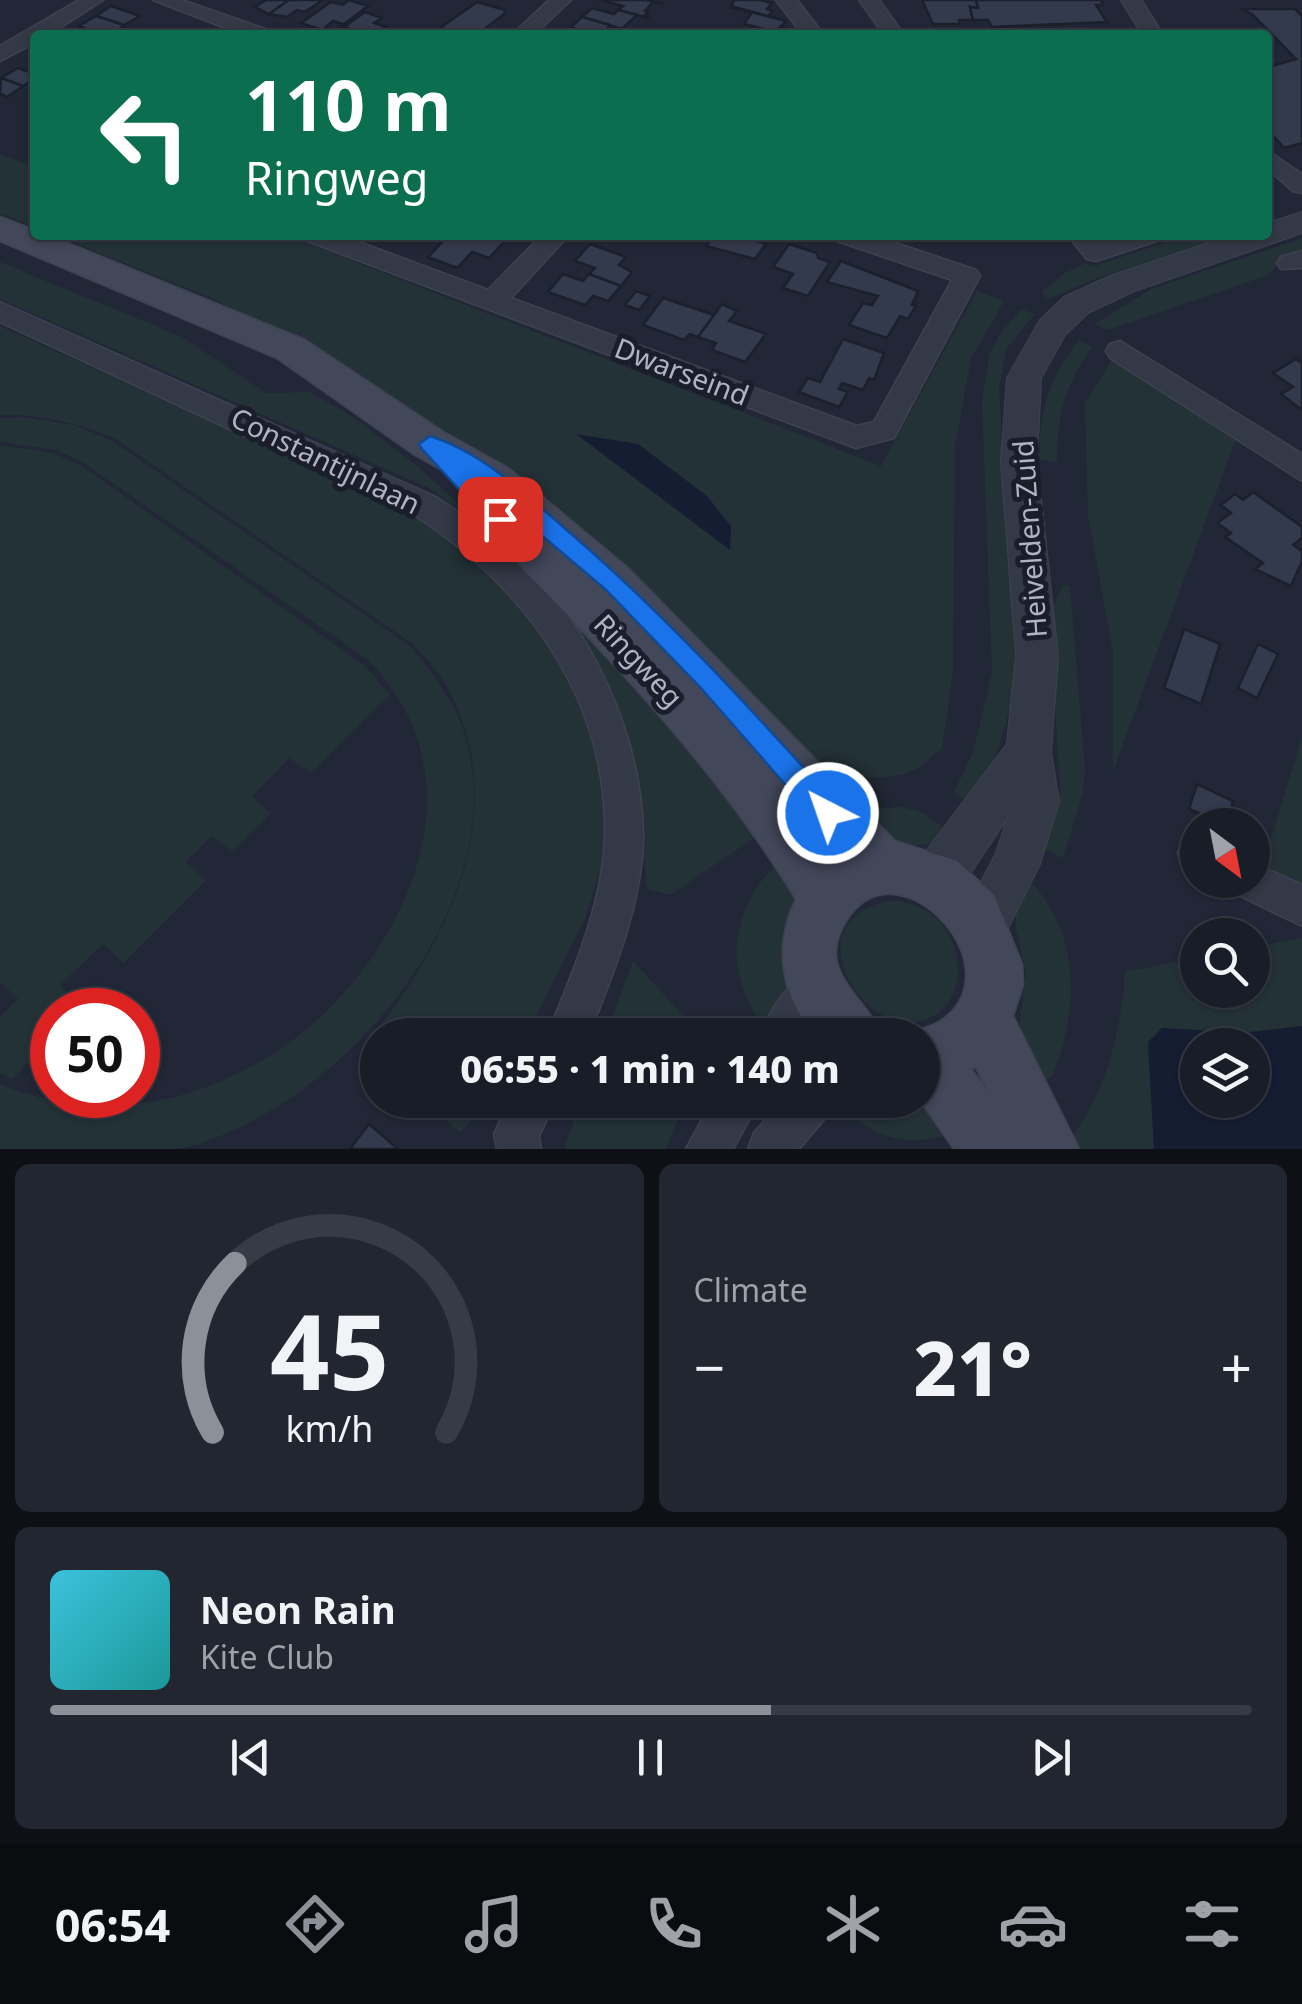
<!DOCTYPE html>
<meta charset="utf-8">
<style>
:root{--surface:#191d28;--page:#222630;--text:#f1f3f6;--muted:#9fa2a8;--line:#373b45;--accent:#8c9099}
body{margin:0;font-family:"Noto Sans",sans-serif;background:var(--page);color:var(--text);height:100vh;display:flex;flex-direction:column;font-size:38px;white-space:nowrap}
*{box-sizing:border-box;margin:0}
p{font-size:32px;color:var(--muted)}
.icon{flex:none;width:55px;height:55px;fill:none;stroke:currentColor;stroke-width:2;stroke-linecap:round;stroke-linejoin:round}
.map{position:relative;height:1149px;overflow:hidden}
.drawer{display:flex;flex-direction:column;gap:15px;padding:15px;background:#0e1016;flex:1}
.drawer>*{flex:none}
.top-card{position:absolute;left:30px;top:30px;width:1242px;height:210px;border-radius:10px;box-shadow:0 2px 8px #0004,0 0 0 2px var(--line);background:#0b6e4f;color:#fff;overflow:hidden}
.needle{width:65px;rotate:148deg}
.tools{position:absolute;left:1180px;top:808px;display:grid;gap:20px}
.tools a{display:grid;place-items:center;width:90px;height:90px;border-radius:50%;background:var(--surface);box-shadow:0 2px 8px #0004,0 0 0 2px var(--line);font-size:50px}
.speed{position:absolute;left:30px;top:988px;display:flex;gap:20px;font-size:50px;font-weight:700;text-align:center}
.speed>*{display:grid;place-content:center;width:130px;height:130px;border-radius:50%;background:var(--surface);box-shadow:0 2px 8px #0004,0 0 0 2px var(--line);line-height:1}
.speed .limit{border:15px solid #d22;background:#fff;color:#111}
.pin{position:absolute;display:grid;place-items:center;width:85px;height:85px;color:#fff;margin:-42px;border-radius:20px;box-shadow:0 5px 15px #0006}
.me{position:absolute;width:110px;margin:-55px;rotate:319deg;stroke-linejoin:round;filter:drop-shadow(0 0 8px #0008)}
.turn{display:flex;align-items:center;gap:35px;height:210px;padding:0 50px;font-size:45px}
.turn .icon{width:130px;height:130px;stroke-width:2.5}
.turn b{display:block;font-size:70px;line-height:85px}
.big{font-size:75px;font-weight:800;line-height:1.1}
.drawer .widget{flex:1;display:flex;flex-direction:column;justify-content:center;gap:15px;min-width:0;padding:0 35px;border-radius:15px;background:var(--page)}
.drawer .dial{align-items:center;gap:0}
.dial svg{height:260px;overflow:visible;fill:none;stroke:var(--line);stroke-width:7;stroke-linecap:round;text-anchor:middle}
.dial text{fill:var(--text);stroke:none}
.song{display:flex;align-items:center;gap:30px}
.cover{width:120px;height:120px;border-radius:15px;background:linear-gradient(135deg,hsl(190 70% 55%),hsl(180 70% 35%))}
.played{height:10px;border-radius:5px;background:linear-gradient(90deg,var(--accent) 60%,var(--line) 60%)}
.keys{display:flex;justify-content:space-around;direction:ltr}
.heat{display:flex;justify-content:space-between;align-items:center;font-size:55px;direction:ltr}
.drawer .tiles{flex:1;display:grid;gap:15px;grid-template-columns:1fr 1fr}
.widget:last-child{grid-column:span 2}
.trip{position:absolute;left:360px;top:1018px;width:580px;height:100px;border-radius:50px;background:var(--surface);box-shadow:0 2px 8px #0004,0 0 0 2px var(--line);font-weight:800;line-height:100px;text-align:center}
.tabs{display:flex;height:160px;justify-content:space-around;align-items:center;background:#0a0c10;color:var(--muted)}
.tabs .icon{width:70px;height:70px}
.tabs .active{color:var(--accent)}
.tabs b{font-size:45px;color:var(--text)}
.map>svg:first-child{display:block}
</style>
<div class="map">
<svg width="1302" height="1149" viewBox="0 0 1302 1149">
<rect width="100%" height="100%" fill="#212736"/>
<g fill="#233237">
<path d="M0,154l35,13v60l-35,-14z"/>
<path d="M55,235h231l595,231 96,-175 27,10 -33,58 -16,88 -2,225 -11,77c-10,7 -22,20 -34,24 -18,5 -73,9 -90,4l-358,-335 -159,-100 -90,-44z"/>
<path d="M1187,235h45l-134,43 -51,21 -4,-4 -1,-4 23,-18 21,-10 6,4z"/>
<path d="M1302,238v14l-18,6 -16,17 -160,55 -14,-6 58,-35z"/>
<path d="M0,262l182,75 84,56 44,-1 45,26 68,53 61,56 -55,-39 -429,-189z"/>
<path d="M1022,309l13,5 -29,35 -7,40 17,297 -18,64 -24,57 -20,-15 19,-40 19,-79 -10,-270 7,-48 12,-23z"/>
<path d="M0,326l433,195 88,83 44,70 21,49 16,55 5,67 -21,72 -59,118h-147l-2,-6c76,-98 133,-223 69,-343 -9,-15 -23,-29 -34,-42l-299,-206c-37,-14 -74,-25 -114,-23z"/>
<path d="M1079,340l13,7c-27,38 -35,69 -35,115l-18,-2c1,-49 9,-82 40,-120z"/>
<path d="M1114,357l123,79 -124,335v-118l-25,-137 -3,-113z"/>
<path d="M23,417l51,8 37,15 299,206c21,25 42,51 53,83 57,171 -124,385 -285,420h-178v-65c78,33 159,27 235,-9 149,-69 268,-281 132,-416l-285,-197 -26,-12 -56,-8v-24z"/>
<path d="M0,445l53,8 29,13 283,200 25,29 -79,78 -22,-15 -37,39 19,16 -38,39 -22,-16 -25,26 20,18 -83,83 -20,-19 -43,41 22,21 -3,4h-27v28l-40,41 -12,-6v-56l18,-18 -18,-17z"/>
<path d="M544,584l219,248 -93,63 -23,-6 -11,-118 -20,-59z"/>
<path d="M1062,585l8,1 15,182 -2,24 -20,66 -21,-10 18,-58 -10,-173z"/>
<path d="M1302,737v147l-39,-19z"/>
<path d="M902,807l19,5 33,22c-22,15 -44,12 -69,6l-23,-31z"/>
<path d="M784,861l10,34 -8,39 2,48 -3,27 -18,25c-13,-21 -28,-47 -30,-72 -4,-35 16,-84 47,-101z"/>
<path d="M1028,879c54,54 51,132 24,198l-20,9 -15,-38 9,-76 -10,-42 -1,-22z"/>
<path d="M895,900c15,4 29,7 41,18 26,23 32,73 2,95 -67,47 -157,-98 -43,-113z"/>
<path d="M1302,938v88l-59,7 -81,-5 -14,15 6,106h-86l-2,-4c41,-54 54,-108 59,-173l72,-14 1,32h54l1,-43z"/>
<path d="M633,961l68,74h-95z"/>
<path d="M422,1100h67l-29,32z"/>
<path d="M581,1100h104l-19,49h-102z"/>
<path d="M839,1100h83l37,32c-54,17 -83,7 -123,-29z"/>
</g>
<g fill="#151d33" fill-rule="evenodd">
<path d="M576,434l62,10 69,52 24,30 -1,24z"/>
<path d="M1302,1026v123h-148l-6,-107 14,-14 81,5zM1198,1045h54v55h-54z"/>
</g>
<g fill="#333a4d" stroke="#1c202d" stroke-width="2.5">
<path d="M266,0h-2h25l-20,14 -14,-7z"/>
<path d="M289,0h29l3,1 -16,11 -8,-2 -10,7 -18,-3z"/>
<path d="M349,0l19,6 -32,24 7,-6 -10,-3 -11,9 -21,-7 30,-21 12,3z"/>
<path d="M602,0h44l17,4 -10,-2 -8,9 3,1 -4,4 5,2 -31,-8 5,-4z"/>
<path d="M760,0l12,3 -5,6 6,2 -5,5 18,5 -55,-15 3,-6z"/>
<path d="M922,0h54l2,8 -8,-1 3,13h-14l1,4h-27z"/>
<path d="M976,0h125l2,5h-7l11,17 -115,5 -4,-7h-15l-3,-13 8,1z"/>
<path d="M477,2l28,8 -1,4 -27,21 -37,-7z"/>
<path d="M111,6l29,10 -16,9 -28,-9z"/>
<path d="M730,7l56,14 -6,6 7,1 -5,6 5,1 -43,-11 8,-12z"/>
<path d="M592,8l22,6 4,-4 19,5 -15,14 -40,-12z"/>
<path d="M1241,9h54l7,7v127l-18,5 -16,-18v-63l28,-8 -44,-45z"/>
<path d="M365,12l17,6 -8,5 12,4 -11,8h-30l8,-5 -9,-3z"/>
<path d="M96,16l28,9 -3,3 6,2 -8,5h-20l-20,-9z"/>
<path d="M582,17l28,8 -8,10h-10l-21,-8z"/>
<path d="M18,68l17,6v5l-12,7 -22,-8z"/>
<path d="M1,78l22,8 -16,11 -7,-3z"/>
<path d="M449,235h42l15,5 -17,18 -17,-6 -15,16 -29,-11z"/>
<path d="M714,235h36l-3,3 19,6 -11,15 -49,-13z"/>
<path d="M590,244l36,13 -7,8 13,7 -11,14 -32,-12 6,-6 -20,-7z"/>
<path d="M789,244l28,9 1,5 12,4 -22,34 -25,-8 10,-14 -20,-7z"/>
<path d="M841,261l77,30 -6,14 4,1 -8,13 -8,-3 -13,22 -38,-13 14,-22 9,2 6,-9 -51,-14z"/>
<path d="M563,274l20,7 6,-7 32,12 -13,15 -15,-5 -8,9 -37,-13z"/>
<path d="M636,291l14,5 -11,14 -14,-5z"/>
<path d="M663,298l51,17 -16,22 -8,-3 -6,6 -41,-15z"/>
<path d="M722,304l15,7 -8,10 37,13 -21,28 -33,-12 4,-7 -18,-6z"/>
<path d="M843,339l41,14 -10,27 -5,-2 -6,12 -21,-7 -3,6 9,3 -9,15 -40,-15 9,-14 12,4z"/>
<path d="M1296,359l6,4v47l-21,-16 12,-7 -20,-14z"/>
<path d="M1253,492l49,35v11l-9,7 9,6v10l-11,25 -36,-17 8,-6 -38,-26 6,-4 -14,-10 14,-10 -10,-8 14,-11 8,6z"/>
<path d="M1184,629l36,15 -19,60 -37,-16z"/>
<path d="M1258,644l20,10 -21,44 -19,-10z"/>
<path d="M1197,784l36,17 -7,24 -37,-16z"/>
<path d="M369,1124l29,25h-48z"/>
</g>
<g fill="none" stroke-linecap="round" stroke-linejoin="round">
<defs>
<g id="minor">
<path d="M79,0h24l-54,35h-14v8l-35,18v-15z"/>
<path d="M153,0h29l89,31 3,4h-30z"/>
<path d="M549,0h22l-37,35h-22z"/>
<path d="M776,0h21l27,35h-21z"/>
<path d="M859,0h20l25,35h-20z"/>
<path d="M1121,0h20l22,35h-20z"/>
<path d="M1268,151l34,23v19l-9,-2 -25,-22z"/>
<path d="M303,235h37l148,55 54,-55h27l-58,63 346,128 17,-4 78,-142 -115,-39 -4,-6h39l104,35 4,6 -86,162 -38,10 -549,-207z"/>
<path d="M1067,235h27l7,7 22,-7h38l-4,6 -61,20 -9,-2z"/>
<path d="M1302,251v17l-21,1 -4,-6 4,-6z"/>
<path d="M0,302l436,195c28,18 56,36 80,59 74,68 126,179 127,280 0,66 -30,138 -54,199h-42c25,-60 56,-132 58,-198 3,-139 -80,-250 -191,-322l-414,-193z"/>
<path d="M1120,341l182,113v27l-192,-123 -4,-7 4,-7z"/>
<path d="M1197,834h1v38l-15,-6 -5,-13 5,-13z"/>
<path d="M1252,862l50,23v41l-66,-32 -6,-14h22z"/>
<path d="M815,968l15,6 6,15 -29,46h-47c10,-25 30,-56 55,-67z"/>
<path d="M510,1100h46l-17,36 2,13h-44l-3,-15z"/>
<path d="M713,1100h47l-27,49h-47z"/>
<path d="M782,1100h51l-6,16 -28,33h-51l6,-16z"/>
</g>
<path id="tertiary" d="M1302,212v21l-170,59 -44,21 -23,22 -24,43 -4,83 21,195 -7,96 8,50 -19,62 -40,80 -17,8 -17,-8 -8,-17 37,-72 13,-38 -42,63 -14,16 -17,7 -17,-7 -7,-17 7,-17 89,-118 9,-88 -15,-195 6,-83 33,-58 24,-23 46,-21 122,-41h36v-12z"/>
<path id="secondary" d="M0,217l35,13v5h13l257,105 140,93 63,35 121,101 266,272 62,20 37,34 28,69 1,21 -10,31 66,133h-125l-34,-49 2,-65h-19c12,-5 26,-7 36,-13 79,-50 -34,-177 -88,-108 -9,11 -16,27 -15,42 2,28 35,52 46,79h-67c-34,-40 -42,-88 -19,-136 -78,-128 -181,-236 -285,-342l-6,-13 6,-13 10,-3 -43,-38 -63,-35 -138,-97 -277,-117zM823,843l14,15 -3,2zM976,1067l13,27 -18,-25z"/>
</defs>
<use href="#minor" stroke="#3e4250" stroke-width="3"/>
<use href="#tertiary" stroke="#3e4250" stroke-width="2"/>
<use href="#secondary" stroke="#3e4250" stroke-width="3"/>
<use href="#minor" fill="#343947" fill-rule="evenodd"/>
<use href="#tertiary" fill="#343947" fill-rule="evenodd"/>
<use href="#secondary" fill="#42475a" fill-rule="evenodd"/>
</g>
<path fill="#1a73e8" stroke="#114b97" stroke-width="2.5" d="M430,436c51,16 93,56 132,90 100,85 187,181 275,278l4,9 -4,9 -9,4 -10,-4 -118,-135 -95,-98 -130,-110 35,40 -10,8 -8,-2 -70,-76 -3,-5z"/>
<g text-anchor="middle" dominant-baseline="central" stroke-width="10" stroke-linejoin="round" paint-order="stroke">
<g font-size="28" fill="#afb3c4" stroke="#1a1e2b">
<text transform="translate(682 371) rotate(21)">Dwarseind</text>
<text transform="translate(326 460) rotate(26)">Constantijnlaan</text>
<text transform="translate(1029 539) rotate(-94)">Heivelden-Zuid</text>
<text transform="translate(639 660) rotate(47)">Ringweg</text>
</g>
</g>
</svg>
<div class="tools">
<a><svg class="needle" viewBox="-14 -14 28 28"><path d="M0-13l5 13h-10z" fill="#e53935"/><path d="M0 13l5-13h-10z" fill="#9fa2a8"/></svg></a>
<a><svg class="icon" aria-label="search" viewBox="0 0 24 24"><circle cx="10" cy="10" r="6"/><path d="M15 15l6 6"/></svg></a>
<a><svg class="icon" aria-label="layers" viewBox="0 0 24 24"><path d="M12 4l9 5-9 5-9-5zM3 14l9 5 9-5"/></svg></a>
</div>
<div class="speed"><div class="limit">50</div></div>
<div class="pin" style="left:500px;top:519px;background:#d93025"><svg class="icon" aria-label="arrive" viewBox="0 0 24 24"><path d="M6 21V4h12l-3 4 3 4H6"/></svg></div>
<svg class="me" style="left:828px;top:813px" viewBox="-20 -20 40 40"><circle r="17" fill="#1a73e8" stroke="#fff" stroke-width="3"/><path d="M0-11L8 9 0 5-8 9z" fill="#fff"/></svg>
<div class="trip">06:55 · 1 min · 140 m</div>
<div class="top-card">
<div class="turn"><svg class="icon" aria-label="left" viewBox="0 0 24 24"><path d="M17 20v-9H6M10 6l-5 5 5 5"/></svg><div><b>110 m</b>Ringweg</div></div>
</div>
</div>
<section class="drawer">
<div class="tiles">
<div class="widget dial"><svg viewBox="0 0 100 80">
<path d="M14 69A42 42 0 1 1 86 69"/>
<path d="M14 69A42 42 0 0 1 21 17" stroke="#8c9099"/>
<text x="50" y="56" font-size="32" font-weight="700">45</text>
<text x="50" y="72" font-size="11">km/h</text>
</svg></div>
<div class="widget"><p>Climate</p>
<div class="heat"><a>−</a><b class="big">21°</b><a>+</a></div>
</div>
<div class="widget">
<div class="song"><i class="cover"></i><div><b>Neon Rain</b><p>Kite Club</p></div></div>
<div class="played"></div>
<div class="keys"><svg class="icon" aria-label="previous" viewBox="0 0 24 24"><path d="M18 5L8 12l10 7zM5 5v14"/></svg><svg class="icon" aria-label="pause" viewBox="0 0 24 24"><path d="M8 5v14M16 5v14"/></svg><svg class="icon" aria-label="next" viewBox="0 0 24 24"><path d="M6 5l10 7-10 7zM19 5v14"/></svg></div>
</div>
</div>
</section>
<nav class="tabs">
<b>06:54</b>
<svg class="icon active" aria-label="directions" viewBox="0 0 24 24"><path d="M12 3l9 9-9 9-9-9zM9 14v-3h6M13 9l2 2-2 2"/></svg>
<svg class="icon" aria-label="music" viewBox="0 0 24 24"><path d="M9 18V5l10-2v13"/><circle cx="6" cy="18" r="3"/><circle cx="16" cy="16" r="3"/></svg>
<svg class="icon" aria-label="phone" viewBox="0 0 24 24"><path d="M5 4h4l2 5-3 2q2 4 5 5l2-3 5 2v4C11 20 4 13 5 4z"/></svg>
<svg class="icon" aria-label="climate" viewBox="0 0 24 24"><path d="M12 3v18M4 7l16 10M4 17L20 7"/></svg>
<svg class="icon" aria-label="car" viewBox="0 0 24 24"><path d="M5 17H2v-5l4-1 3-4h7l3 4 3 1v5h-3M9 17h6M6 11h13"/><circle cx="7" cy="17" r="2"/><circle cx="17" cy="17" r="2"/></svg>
<svg class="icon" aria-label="filters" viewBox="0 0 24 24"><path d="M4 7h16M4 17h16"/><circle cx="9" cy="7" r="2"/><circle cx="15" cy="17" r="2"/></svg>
</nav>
